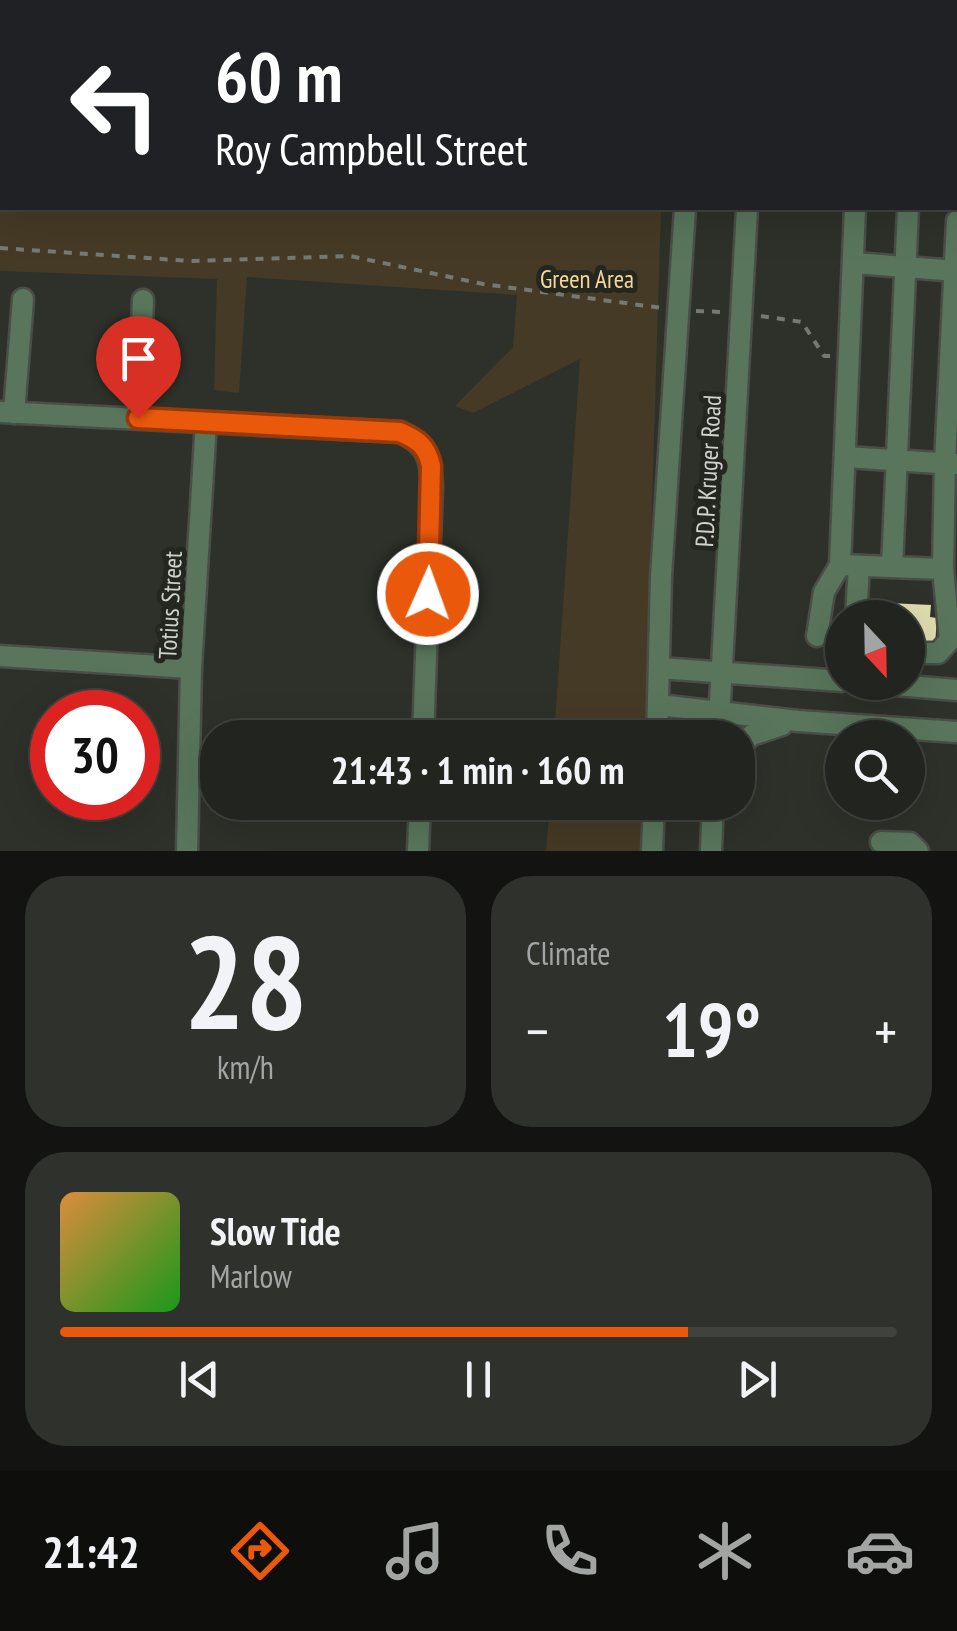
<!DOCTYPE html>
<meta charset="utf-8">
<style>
:root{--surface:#22251f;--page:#2e312c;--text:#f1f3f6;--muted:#a2a5a4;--line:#3f423d;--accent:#ea580c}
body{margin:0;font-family:"PT Sans Narrow",sans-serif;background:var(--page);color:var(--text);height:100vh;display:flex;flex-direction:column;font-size:38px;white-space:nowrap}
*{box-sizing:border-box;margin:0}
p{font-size:32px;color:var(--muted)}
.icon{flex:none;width:55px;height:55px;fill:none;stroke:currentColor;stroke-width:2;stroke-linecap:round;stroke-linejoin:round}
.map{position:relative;height:851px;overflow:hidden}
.drawer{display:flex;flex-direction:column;gap:25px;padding:25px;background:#131411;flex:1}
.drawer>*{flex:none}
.top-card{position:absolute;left:0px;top:0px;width:958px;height:210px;box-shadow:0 10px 40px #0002,0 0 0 2px var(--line);background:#202124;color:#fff;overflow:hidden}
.needle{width:65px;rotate:158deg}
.tools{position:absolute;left:825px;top:600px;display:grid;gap:20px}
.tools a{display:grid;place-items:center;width:100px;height:100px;border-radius:50%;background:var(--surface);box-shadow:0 10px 40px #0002,0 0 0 2px var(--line);font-size:50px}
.speed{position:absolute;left:30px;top:690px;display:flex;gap:20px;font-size:50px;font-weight:700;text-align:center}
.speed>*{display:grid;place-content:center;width:130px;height:130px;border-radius:50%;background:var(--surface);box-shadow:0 10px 40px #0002,0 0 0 2px var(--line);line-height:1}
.speed .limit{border:15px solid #d22;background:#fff;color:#111}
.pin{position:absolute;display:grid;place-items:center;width:85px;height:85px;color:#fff;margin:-102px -42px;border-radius:50% 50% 50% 0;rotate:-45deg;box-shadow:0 0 10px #0007}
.pin .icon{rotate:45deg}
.me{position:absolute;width:110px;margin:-55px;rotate:2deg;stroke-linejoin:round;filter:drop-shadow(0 0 8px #0008)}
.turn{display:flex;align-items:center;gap:35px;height:210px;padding:0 50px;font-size:45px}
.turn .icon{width:130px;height:130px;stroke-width:2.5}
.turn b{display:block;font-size:70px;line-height:85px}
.big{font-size:75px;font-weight:600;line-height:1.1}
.drawer .widget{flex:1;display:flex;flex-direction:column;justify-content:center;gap:15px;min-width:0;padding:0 35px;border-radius:40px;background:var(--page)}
.drawer .dial{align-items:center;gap:0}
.dial b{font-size:130px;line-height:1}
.song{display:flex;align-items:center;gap:30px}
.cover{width:120px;height:120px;border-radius:15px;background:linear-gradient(135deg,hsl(30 70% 55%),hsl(120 70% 35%))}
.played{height:10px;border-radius:5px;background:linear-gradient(90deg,var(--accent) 75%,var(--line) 75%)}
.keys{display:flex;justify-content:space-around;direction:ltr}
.heat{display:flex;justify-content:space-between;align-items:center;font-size:55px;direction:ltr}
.drawer .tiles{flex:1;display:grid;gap:25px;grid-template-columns:1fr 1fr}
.widget:last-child{grid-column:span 2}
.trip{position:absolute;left:200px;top:720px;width:555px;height:100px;border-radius:40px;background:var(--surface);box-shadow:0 10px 40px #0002,0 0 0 2px var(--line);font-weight:600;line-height:100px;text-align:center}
.dock{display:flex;height:160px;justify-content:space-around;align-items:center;background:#0e0f0c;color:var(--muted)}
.dock .icon{width:70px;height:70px}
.dock .active{color:var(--accent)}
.dock b{font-size:45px;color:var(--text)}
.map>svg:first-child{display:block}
</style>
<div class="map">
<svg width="957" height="851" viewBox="0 0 957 851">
<rect width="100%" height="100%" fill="#2d3129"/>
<g fill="#453a25">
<path d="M0,189l2,19h395l115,4 6,-4h143l-16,529h-91l26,-378 -107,54 -18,-7 58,-59 4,-52 -270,-18 -8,116 -25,-3 3,-111 -217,-8z"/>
<path d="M550,803h93l-2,48h-95z"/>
</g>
<path fill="#dfdcb0" d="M868,602l63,3 -1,12 7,1 -2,27 -27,-1v-26h-41z"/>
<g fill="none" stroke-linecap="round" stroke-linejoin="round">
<defs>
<g id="minor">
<path d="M842,0l7,2"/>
<path d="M179,2v-2"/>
<path d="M445,2v-2"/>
<path d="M693,2v-2"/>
<path d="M758,2v-2"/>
<path d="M955,5h2"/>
<path d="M955,44h2"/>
<path d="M0,74h2"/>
<path d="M955,79h2"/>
<path d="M955,146h2"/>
<path d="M854,263l103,8"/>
<path d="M0,412l400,20c27,12 31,26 32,55l-9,251"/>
<path d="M14,413l9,-114"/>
<path d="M138,418l5,-118"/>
<path d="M845,457l110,7"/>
<path d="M840,565l103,4"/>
<path d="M892,567l16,-359"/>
<path d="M856,618l3,-52"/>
<path d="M817,636l7,-44 16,-27 15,-357"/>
<path d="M908,653h30l12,-13 -7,-71 2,-107 12,-241"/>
<path d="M0,656l191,12"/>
<path d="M659,668l183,13"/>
<path d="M858,682l99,8"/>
<path d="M659,705l139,16 159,11"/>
<path d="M657,738l4,-161 24,-369"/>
<path d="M718,738l29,-530"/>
<path d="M738,747l14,-12 30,-10"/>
<path d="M881,842l29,1 8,8"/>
<path d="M187,851l4,-183 15,-246"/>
<path d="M418,851l2,-49"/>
<path d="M652,851l2,-49"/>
<path d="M711,851l2,-49"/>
</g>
</defs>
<use href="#minor" stroke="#4a4e47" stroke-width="25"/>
<g stroke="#757972" stroke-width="4" stroke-dasharray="8 8" stroke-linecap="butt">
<path d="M0,248l191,13 159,-5 133,28 179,24"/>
<path d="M696,311l26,1"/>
<path d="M761,316l41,6 22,34h8"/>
</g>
<use href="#minor" stroke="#59765c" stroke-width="20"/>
</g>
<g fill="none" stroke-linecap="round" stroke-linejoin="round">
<defs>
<path id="route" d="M138,418l262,14c18,8 27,14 31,34l-3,128"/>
</defs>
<use href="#route" stroke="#983908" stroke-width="25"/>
<use href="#route" stroke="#ea580c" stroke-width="18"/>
</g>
<g text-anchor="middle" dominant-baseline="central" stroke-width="10" stroke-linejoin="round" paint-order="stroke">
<g font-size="25" fill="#f7d697" stroke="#24271f">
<text x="587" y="279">Green Area</text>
</g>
<g font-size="25" fill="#d0d2cd" stroke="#24271f">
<text transform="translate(708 471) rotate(-87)">P.D.P. Kruger Road</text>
<text transform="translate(170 605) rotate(-87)">Totius Street</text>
</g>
</g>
</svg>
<div class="tools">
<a><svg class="needle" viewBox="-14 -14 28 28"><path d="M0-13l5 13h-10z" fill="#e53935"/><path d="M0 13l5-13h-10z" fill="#a2a5a4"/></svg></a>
<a><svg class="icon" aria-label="search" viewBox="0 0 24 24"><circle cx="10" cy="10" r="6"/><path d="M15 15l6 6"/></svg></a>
</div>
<div class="speed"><div class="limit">30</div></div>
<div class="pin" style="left:138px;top:418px;background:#d93025"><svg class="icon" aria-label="arrive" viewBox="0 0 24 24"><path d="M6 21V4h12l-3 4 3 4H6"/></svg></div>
<svg class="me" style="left:428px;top:594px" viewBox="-20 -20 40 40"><circle r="17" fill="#ea580c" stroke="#fff" stroke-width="3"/><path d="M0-11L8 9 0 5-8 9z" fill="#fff"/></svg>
<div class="trip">21:43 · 1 min · 160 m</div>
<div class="top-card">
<div class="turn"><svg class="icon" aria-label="left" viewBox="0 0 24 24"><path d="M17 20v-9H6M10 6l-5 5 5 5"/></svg><div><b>60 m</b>Roy Campbell Street</div></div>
</div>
</div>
<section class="drawer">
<div class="tiles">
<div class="widget dial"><b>28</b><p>km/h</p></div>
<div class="widget"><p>Climate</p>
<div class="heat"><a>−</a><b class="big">19°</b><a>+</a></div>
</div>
<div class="widget">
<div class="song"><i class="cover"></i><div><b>Slow Tide</b><p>Marlow</p></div></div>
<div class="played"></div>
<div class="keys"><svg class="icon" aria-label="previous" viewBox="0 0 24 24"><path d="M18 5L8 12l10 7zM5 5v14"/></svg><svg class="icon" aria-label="pause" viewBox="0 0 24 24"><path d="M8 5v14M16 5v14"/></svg><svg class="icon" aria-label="next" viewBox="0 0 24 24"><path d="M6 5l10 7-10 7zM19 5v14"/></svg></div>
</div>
</div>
</section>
<nav class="dock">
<b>21:42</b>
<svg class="icon active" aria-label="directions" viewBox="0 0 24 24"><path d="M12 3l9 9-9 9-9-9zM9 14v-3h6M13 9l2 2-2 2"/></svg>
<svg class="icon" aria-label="music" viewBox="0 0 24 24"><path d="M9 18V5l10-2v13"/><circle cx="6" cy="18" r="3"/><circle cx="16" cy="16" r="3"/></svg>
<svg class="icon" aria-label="phone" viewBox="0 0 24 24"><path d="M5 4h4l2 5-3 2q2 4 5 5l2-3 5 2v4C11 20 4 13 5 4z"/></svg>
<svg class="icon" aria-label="climate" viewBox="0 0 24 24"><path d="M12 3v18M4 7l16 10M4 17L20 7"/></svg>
<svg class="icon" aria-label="car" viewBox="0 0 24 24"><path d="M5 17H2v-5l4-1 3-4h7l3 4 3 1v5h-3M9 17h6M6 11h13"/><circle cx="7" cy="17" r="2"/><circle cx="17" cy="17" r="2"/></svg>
</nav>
